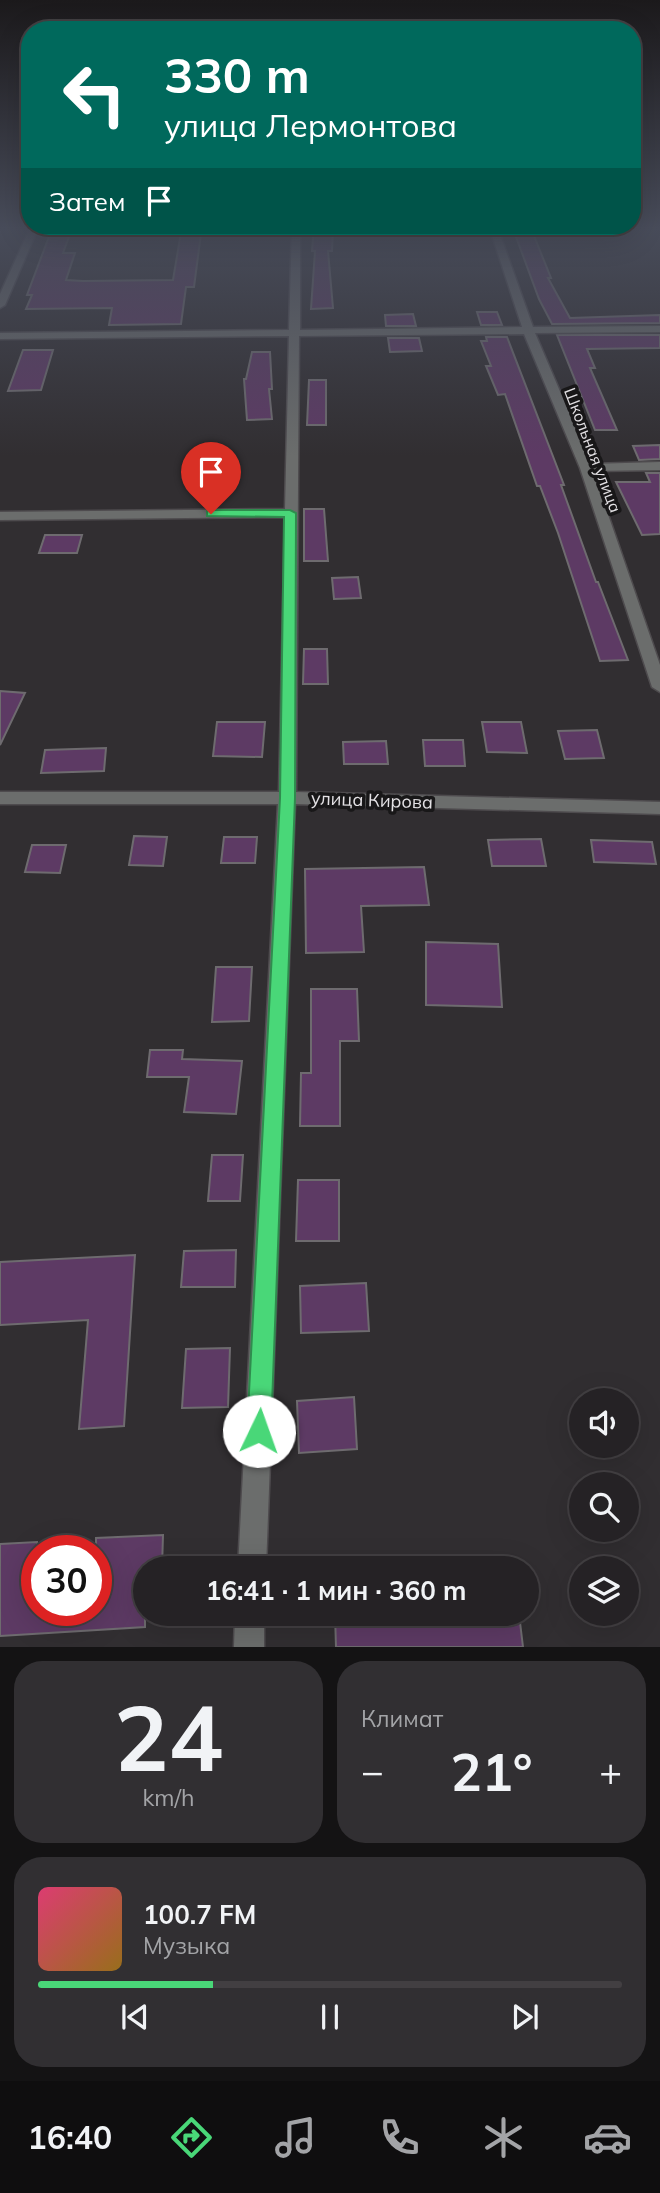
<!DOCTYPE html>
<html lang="ru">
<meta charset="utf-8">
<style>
:root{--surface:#252225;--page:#312f32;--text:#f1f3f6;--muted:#a3a4a7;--line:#423f42;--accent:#49d778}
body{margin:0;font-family:Mulish,sans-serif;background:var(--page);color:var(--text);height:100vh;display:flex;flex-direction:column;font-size:26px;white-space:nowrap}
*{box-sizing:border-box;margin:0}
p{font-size:23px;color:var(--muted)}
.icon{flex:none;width:38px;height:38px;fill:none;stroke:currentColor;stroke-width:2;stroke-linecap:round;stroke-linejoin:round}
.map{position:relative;height:1647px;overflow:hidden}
.drawer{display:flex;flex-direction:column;gap:14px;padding:14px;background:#141314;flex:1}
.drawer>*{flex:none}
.hud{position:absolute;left:21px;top:21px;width:620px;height:214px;border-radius:28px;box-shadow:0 7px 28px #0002,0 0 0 2px var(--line);background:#00695c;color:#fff;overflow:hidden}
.buttons{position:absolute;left:569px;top:1388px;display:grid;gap:14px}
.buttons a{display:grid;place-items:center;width:70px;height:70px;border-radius:50%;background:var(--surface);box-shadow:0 7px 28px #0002,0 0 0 2px var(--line);font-size:35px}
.speed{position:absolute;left:21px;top:1535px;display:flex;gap:14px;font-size:35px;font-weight:700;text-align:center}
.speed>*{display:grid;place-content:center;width:91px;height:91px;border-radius:50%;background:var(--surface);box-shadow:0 7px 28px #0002,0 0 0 2px var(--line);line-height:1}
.speed .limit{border:10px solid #d22;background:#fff;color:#111}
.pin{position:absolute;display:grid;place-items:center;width:60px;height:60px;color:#fff;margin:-72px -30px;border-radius:50% 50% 50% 0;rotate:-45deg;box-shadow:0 0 7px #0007}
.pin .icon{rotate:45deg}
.me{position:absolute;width:77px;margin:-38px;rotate:3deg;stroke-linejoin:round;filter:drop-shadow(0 0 5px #0008)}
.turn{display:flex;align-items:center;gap:24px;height:147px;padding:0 28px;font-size:32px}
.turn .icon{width:91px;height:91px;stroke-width:2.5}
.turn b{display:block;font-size:49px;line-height:60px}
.then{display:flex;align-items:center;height:66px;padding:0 28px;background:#0003;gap:14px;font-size:26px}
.big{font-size:52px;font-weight:700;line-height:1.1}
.drawer .tile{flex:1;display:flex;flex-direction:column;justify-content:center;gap:10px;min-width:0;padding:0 24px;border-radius:28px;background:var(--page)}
.drawer .dial{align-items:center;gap:0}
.dial b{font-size:91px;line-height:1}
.song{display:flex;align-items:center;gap:21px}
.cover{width:84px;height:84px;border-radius:10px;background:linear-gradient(135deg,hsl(340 70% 55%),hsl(40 70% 35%))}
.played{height:7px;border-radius:4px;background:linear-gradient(90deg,var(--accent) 30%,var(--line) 30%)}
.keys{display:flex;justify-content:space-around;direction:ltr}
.heat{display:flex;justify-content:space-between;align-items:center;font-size:38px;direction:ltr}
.drawer .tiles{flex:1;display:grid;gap:14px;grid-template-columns:1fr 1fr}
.tile:last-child{grid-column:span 2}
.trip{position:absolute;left:133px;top:1556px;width:406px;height:70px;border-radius:35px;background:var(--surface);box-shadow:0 7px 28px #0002,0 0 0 2px var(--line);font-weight:700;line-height:70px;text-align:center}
.menu{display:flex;height:112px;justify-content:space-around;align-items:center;background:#0f0e0f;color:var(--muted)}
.menu .icon{width:49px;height:49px}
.menu .on{color:var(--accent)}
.menu b{font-size:32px;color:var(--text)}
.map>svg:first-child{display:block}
</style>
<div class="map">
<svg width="660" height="1647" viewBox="0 0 660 1647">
<rect width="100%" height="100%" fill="#312e31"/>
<g fill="#5d3a64" stroke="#6e6b6f" stroke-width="2">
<path d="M53,226h20l-10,27h12l-9,27 17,1 90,-1 9,-54h20l-8,61h-8l-5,37 -72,1 3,-17 -86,1 6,-14h-5z"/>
<path d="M512,226h18l21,52h-3l22,40 90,-3v8l-108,1 -13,-25z"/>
<path d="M314,227h19l-1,24h-4l5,57 -22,1 4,-58h-3z"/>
<path d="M477,312h20l5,13h-21z"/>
<path d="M413,314l3,12h-30l-1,-11z"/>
<path d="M557,335h103v13l-73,1 8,19h-5l27,62h-22z"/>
<path d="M486,337h21l57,148h-3l35,97h2l30,78 -28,1 -42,-128 -18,-47h-3l-32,-92 -7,1 -12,-29h5l-10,-25h6z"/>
<path d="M388,338h31l3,13 -32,1z"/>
<path d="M23,350h30l-12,40 -33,1z"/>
<path d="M252,352h18l2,37h-3l3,30 -25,1 -3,-41h2z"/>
<path d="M309,380h17v45h-19z"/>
<path d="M660,445v14l-21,1 -6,-14z"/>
<path d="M646,473h14v61l-18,1 -26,-53h34z"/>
<path d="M304,509h20l4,52h-24z"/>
<path d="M45,535h37l-5,18h-38z"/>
<path d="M358,577l3,21 -27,1 -2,-21z"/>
<path d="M304,649h23l1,35h-25z"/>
<path d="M0,691l25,2 -25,52z"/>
<path d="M217,722h48l-3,35 -49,-1z"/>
<path d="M482,722h39l6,31 -40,-1z"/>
<path d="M597,730l7,28 -39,1 -7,-28z"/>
<path d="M423,740h40l2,26h-40z"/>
<path d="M386,741l2,23h-44l-1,-22z"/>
<path d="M106,748l-2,23 -63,2 4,-23z"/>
<path d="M134,836l33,1 -4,29 -34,-1z"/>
<path d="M224,837h33l-2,26h-34z"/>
<path d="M541,839l5,27h-54l-4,-26z"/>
<path d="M591,840l61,2 4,22 -62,-2z"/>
<path d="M32,845h34l-6,28 -35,-1z"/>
<path d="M424,867l5,38 -68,1 3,46 -58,1 -1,-84z"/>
<path d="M426,942l72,2 4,63 -76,-2z"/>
<path d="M216,967h36l-3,54 -37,1z"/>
<path d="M311,989h46l2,52h-19v85h-40l1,-53h10z"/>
<path d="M150,1050h33l-1,9 60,2 -6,53 -52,-2 5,-35h-42z"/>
<path d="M212,1155h31l-3,46h-32z"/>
<path d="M298,1180h41v61h-43z"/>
<path d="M236,1250l-1,37h-54l3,-36z"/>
<path d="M135,1255l-11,171 -45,3 9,-109 -88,5v-63z"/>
<path d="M366,1283l3,48 -68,2 -1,-47z"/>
<path d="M230,1348l-2,59 -46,1 4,-59z"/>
<path d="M354,1397l3,52 -58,4 -2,-52z"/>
<path d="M163,1535l-1,33h-17v59l-145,9v-92l37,-2v68h59v-72z"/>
<path d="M335,1614h184l4,33h-187z"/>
</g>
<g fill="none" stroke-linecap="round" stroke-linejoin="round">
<defs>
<g id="minor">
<path d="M31,226h8l-34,79 -5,3v-14z"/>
<path d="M292,226h8v104l222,-3 -33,-101h8l36,101 127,-1v6l-125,1 56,131 69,-2v8l-67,1 67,194v27l-8,-5 -72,-219 -56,-134 -225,2 -3,456 364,10v12l-365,-10 -29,764h-28l40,-764h-278v-12h279l6,-275 -285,3v-8l285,-3 4,-173 -289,3v-6l289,-3z"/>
<path d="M235,1614h29v33h-30z"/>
</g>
</defs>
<use href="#minor" stroke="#4e4b4e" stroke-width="3"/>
<use href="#minor" fill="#6b6d6c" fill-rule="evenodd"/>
</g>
<linearGradient id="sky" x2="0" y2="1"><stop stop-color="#1b191b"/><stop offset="0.5" stop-color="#484c5a"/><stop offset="1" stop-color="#484c5a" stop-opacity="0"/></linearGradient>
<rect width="660" height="456" fill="url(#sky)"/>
<path fill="#49d778" stroke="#2f8c4e" stroke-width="2" d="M211,510h79l6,3 -1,285 -24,633 -4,8 -8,4 -9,-4 -3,-8 33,-633 4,-281 -77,-1v-5z"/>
<g text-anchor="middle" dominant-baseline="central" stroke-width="7" stroke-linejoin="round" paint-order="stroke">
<g font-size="16" fill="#e4e2e5" stroke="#181718">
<text transform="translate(593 450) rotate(69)">Школьная улица</text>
</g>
<g font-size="18" fill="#e4e2e5" stroke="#181718">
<text transform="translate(372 800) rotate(2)">улица Кирова</text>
</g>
</g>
</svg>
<div class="buttons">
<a><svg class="icon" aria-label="sound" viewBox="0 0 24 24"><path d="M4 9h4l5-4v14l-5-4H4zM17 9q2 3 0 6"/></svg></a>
<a><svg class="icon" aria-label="search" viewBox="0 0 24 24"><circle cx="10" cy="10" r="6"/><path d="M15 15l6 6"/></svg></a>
<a><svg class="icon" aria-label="layers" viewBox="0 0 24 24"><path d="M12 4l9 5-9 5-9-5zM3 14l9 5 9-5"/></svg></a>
</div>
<div class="speed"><div class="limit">30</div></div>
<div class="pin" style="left:211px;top:514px;background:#d93025"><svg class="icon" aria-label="arrive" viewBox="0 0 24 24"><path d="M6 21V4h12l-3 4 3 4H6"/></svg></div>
<svg class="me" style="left:259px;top:1431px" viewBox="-20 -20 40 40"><circle r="19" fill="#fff"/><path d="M0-13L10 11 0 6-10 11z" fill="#49d778"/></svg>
<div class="trip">16:41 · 1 мин · 360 m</div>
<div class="hud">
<div class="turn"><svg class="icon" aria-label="left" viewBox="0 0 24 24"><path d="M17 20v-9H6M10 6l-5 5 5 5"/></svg><div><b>330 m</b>улица Лермонтова</div></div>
<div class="then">Затем<svg class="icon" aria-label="arrive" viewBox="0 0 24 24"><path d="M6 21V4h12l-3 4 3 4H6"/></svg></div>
</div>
</div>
<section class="drawer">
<div class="tiles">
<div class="tile dial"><b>24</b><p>km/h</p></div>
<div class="tile"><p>Климат</p>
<div class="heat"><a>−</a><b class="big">21°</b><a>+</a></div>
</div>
<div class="tile">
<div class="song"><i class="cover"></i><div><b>100.7 FM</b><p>Музыка</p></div></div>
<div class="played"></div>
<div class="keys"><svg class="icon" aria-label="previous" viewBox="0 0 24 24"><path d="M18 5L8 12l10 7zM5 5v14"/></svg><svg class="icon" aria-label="pause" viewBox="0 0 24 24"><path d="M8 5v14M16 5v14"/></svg><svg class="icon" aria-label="next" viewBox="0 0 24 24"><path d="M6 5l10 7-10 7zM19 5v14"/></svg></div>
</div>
</div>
</section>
<nav class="menu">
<b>16:40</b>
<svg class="icon on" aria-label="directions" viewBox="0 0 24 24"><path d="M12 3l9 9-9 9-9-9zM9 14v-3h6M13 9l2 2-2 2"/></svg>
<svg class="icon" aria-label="music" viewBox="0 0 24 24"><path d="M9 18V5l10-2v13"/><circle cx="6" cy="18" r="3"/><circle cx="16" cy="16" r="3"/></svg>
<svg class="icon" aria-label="phone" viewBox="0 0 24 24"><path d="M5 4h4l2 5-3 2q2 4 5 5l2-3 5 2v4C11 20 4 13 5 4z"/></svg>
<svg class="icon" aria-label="climate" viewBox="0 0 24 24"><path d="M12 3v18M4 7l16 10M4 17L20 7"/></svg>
<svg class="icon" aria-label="car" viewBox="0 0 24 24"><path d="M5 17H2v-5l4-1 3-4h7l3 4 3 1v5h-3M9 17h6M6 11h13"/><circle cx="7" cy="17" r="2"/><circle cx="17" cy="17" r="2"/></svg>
</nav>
